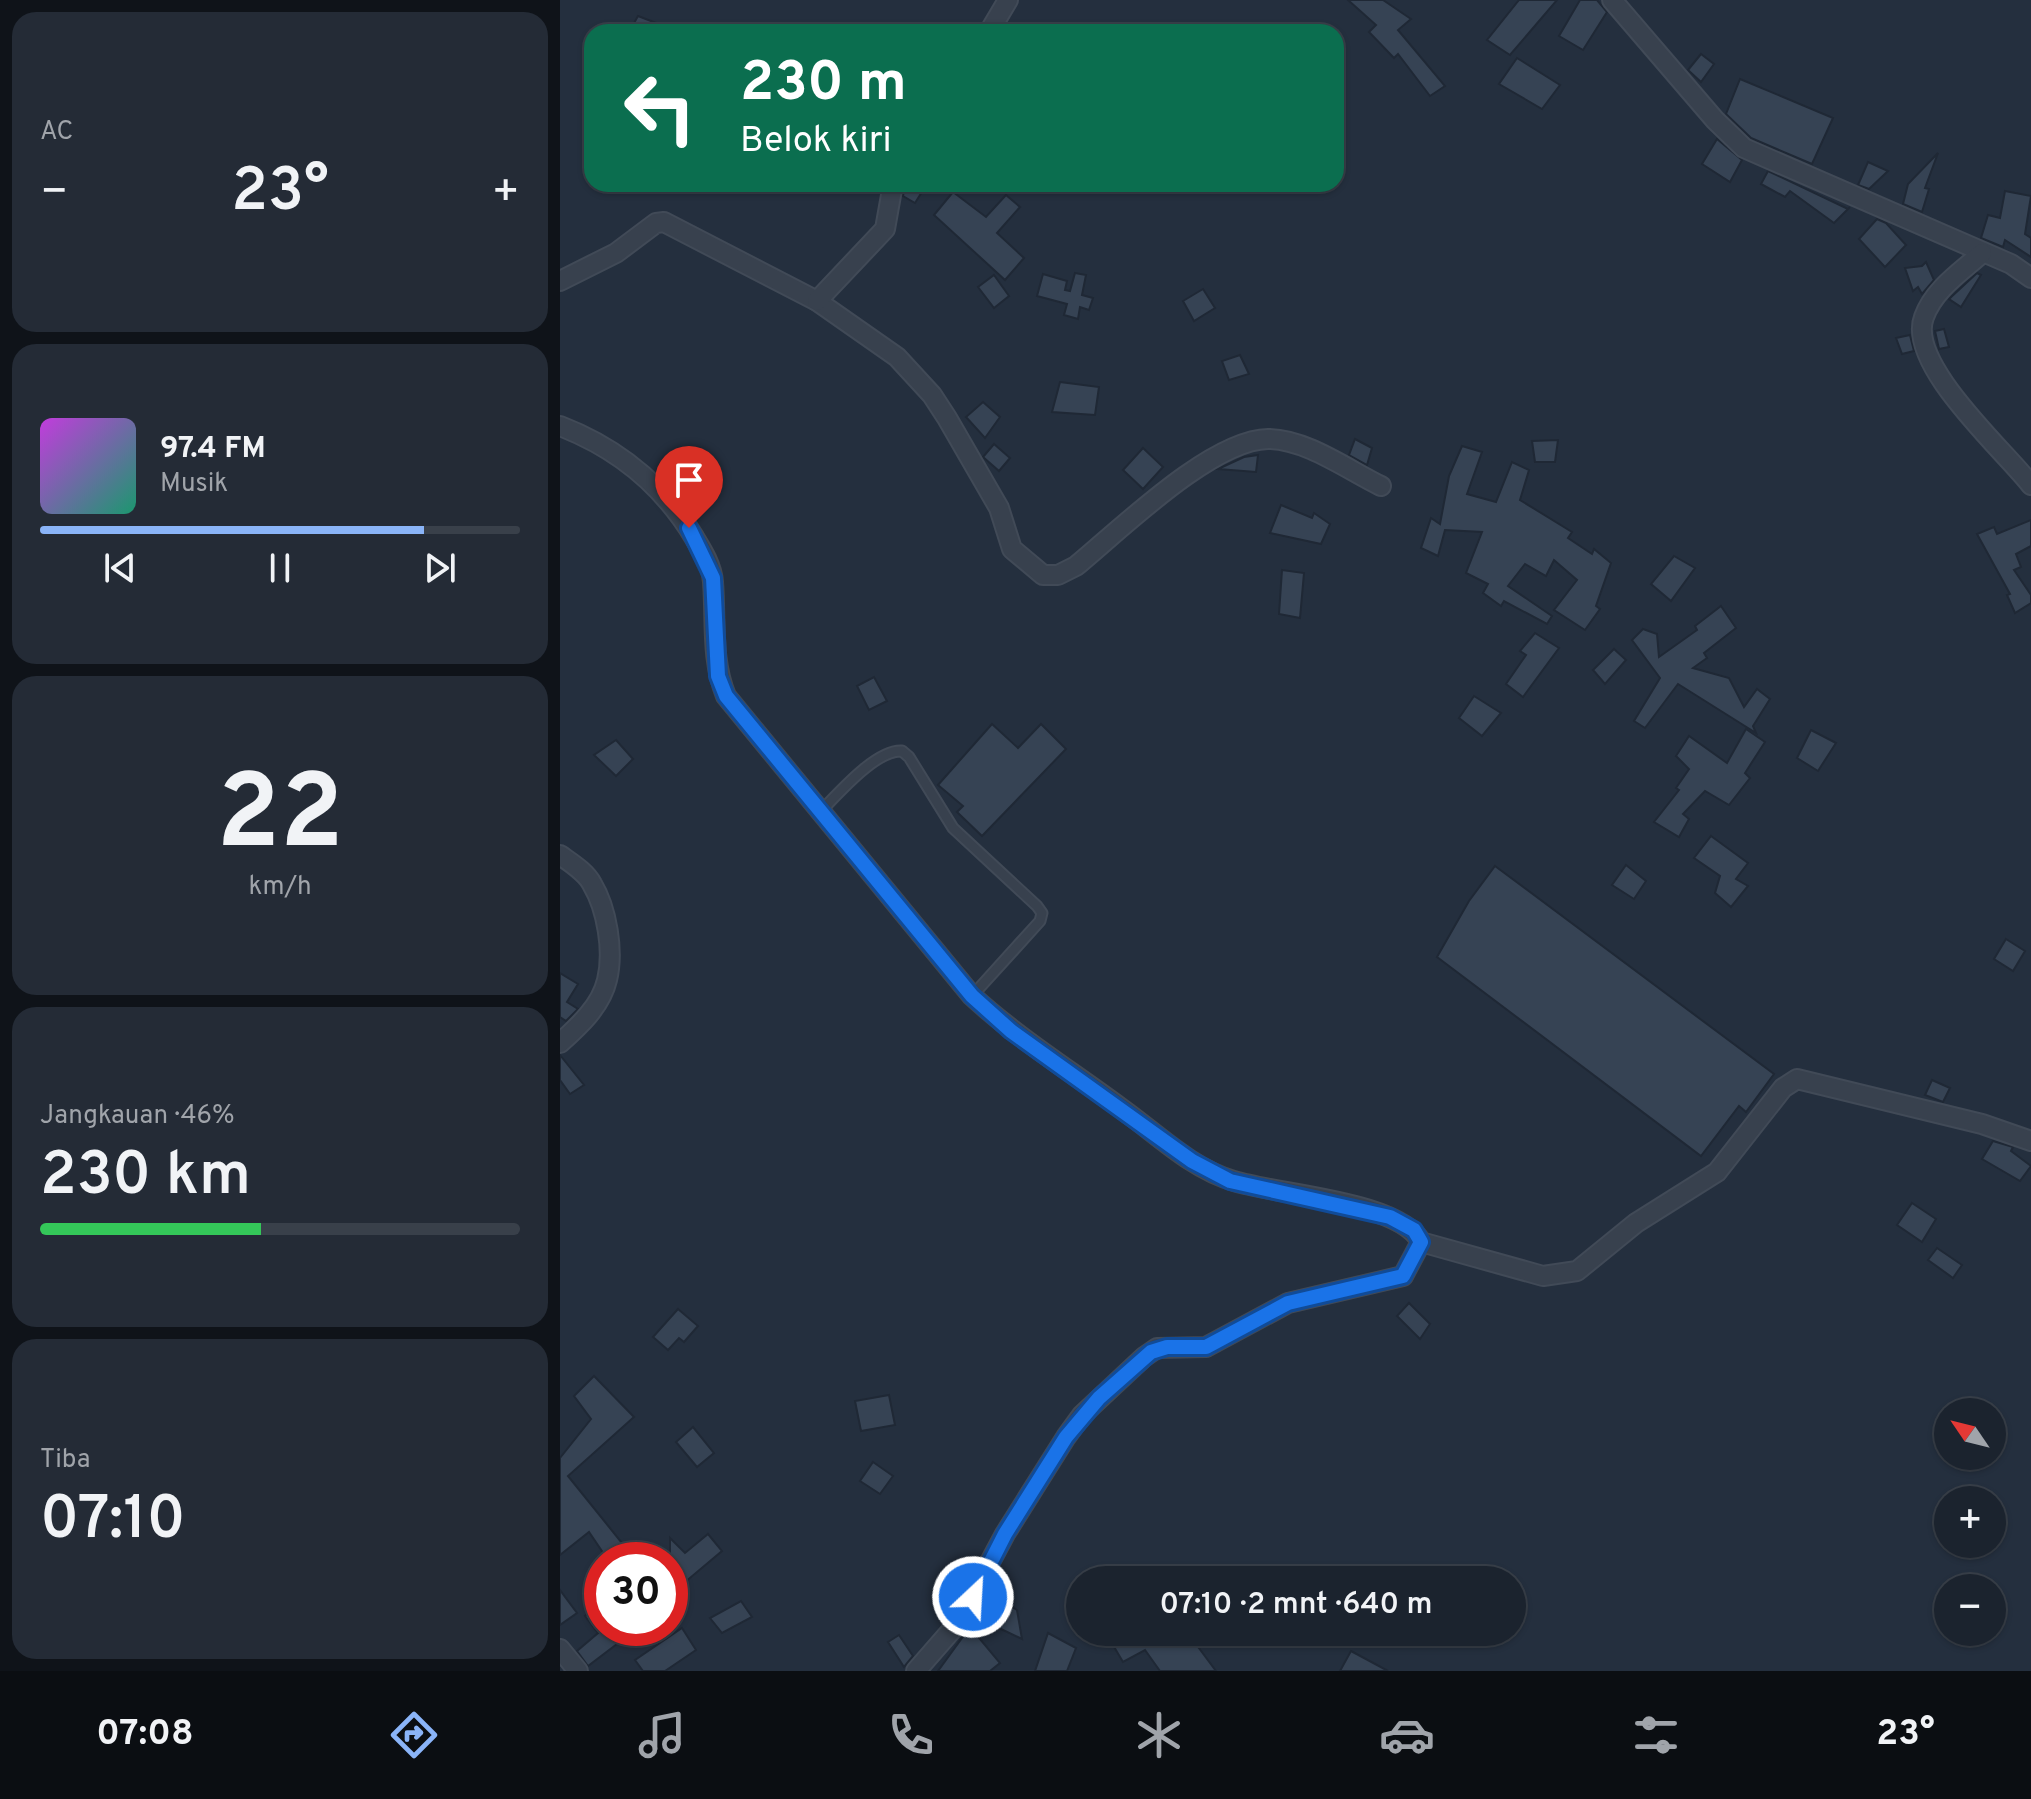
<!DOCTYPE html>
<html lang="id">
<meta charset="utf-8">
<style>
:root{--surface:#1b232e;--page:#242b36;--text:#f1f3f6;--muted:#a0a4aa;--line:#39404a;--accent:#8ab4f8}
body{margin:0;font-family:Overpass,sans-serif;background:var(--page);color:var(--text);height:100vh;display:flex;flex-direction:column;font-size:30px;white-space:nowrap}
*{box-sizing:border-box;margin:0}
p{font-size:26px;color:var(--muted)}
.icon{flex:none;width:44px;height:44px;fill:none;stroke:currentColor;stroke-width:2;stroke-linecap:round;stroke-linejoin:round}
.map{position:relative;flex:1;overflow:hidden}
.sheet{display:flex;flex-direction:column;gap:12px;padding:12px;background:#0f1319;width:560px}
.sheet>*{flex:none}
.banner{position:absolute;left:24px;top:24px;width:760px;height:168px;border-radius:24px;box-shadow:0 2px 6px #0004,0 0 0 2px var(--line);background:#0b6e4f;color:#fff;overflow:hidden}
.needle{width:52px;rotate:305deg}
.fabs{position:absolute;left:1374px;top:1398px;display:grid;gap:16px}
.fabs a{display:grid;place-items:center;width:72px;height:72px;border-radius:50%;background:var(--surface);box-shadow:0 2px 6px #0004,0 0 0 2px var(--line);font-size:40px}
.speed{position:absolute;left:24px;top:1542px;display:flex;gap:16px;font-size:40px;font-weight:700;text-align:center}
.speed>*{display:grid;place-content:center;width:104px;height:104px;border-radius:50%;background:var(--surface);box-shadow:0 2px 6px #0004,0 0 0 2px var(--line);line-height:1}
.speed .limit{border:12px solid #d22;background:#fff;color:#111}
.pin{position:absolute;display:grid;place-items:center;width:68px;height:68px;color:#fff;margin:-82px -34px;border-radius:50% 50% 50% 0;rotate:-45deg;box-shadow:0 0 8px #0007}
.pin .icon{rotate:45deg}
.me{position:absolute;width:88px;margin:-44px;rotate:25deg;stroke-linejoin:round;filter:drop-shadow(0 0 6px #0008)}
.turn{display:flex;align-items:center;gap:28px;height:168px;padding:0 24px;font-size:36px}
.turn .icon{width:104px;height:104px;stroke-width:2.5}
.turn b{display:block;font-size:56px;line-height:68px}
.big{font-size:60px;font-weight:600;line-height:1.1}
.sheet .widget{flex:1;display:flex;flex-direction:column;justify-content:center;gap:12px;min-width:0;padding:0 28px;border-radius:24px;background:var(--page)}
.sheet .dial{align-items:center;gap:0}
.dial b{font-size:104px;line-height:1}
.song{display:flex;align-items:center;gap:24px}
.cover{width:96px;height:96px;border-radius:12px;background:linear-gradient(135deg,hsl(290 70% 55%),hsl(160 70% 35%))}
.played{height:8px;border-radius:4px;background:linear-gradient(90deg,var(--accent) 80%,var(--line) 80%)}
.keys{display:flex;justify-content:space-around;direction:ltr}
.heat{display:flex;justify-content:space-between;align-items:center;font-size:44px;direction:ltr}
.charge{height:12px;border-radius:6px;background:linear-gradient(90deg,#34c759 46%,var(--line) 0)}
.trip{position:absolute;left:506px;top:1566px;width:460px;height:80px;border-radius:40px;background:var(--surface);box-shadow:0 2px 6px #0004,0 0 0 2px var(--line);font-weight:600;line-height:80px;text-align:center}
.dock{display:flex;height:128px;justify-content:space-around;align-items:center;background:#0b0e12;color:var(--muted)}
.dock .icon{width:56px;height:56px}
.dock .active{color:var(--accent)}
.dock b{font-size:36px;color:var(--text)}
main{display:flex;flex:1;min-height:0}
.map>svg:first-child{display:block}
</style>
<main>
<section class="sheet">
<div class="widget"><p>AC</p>
<div class="heat"><a>−</a><b class="big">23°</b><a>+</a></div>
</div>
<div class="widget">
<div class="song"><i class="cover"></i><div><b>97.4 FM</b><p>Musik</p></div></div>
<div class="played"></div>
<div class="keys"><svg class="icon" aria-label="previous" viewBox="0 0 24 24"><path d="M18 5L8 12l10 7zM5 5v14"/></svg><svg class="icon" aria-label="pause" viewBox="0 0 24 24"><path d="M8 5v14M16 5v14"/></svg><svg class="icon" aria-label="next" viewBox="0 0 24 24"><path d="M6 5l10 7-10 7zM19 5v14"/></svg></div>
</div>
<div class="widget dial"><b>22</b><p>km/h</p></div>
<div class="widget"><p>Jangkauan · 46%</p><b class="big">230 km</b><div class="charge"></div></div>
<div class="widget"><p>Tiba</p><b class="big">07:10</b></div>
</section>
<div class="map">
<svg width="1471" height="1671" viewBox="0 0 1471 1671">
<rect width="100%" height="100%" fill="#242f3e"/>
<g fill="#364354" stroke="#1f2835" stroke-width="2">
<path d="M788,0h35l28,19 -13,11 47,56 -15,10 -32,-42 -4,4 -25,-26 7,-7z"/>
<path d="M959,0h38l-47,55 -23,-15z"/>
<path d="M1020,0h17l10,12 -24,38 -24,-14z"/>
<path d="M78,16l39,15v1h-48z"/>
<path d="M1141,54l13,10 -13,18 -13,-12z"/>
<path d="M957,58l43,27 -18,24 -43,-25z"/>
<path d="M1180,79l93,39 -21,46 -61,-26 -25,-24z"/>
<path d="M1157,139l25,21 -12,22 -28,-18z"/>
<path d="M1378,153l-13,35 4,1 -7,23 -19,-8 5,-20z"/>
<path d="M1308,162l20,9 -19,18 -11,-4z"/>
<path d="M1208,171l80,38 2,-2 -16,16 -44,-32 -5,6 -24,-13z"/>
<path d="M345,184h22l-12,19 -12,-7z"/>
<path d="M1445,191l26,5 -6,38 6,4v19l-26,-17 -2,7 -22,-9 7,-23 12,3z"/>
<path d="M393,192l33,25 20,-22 14,12 -23,26 27,25 -19,22 -71,-65z"/>
<path d="M1317,219l9,4 20,22 -21,22 -26,-28z"/>
<path d="M1366,262l8,18 -12,14 -4,-7 -5,4 -8,-23 17,-2z"/>
<path d="M515,273l11,2 -4,20 11,3 -4,12 -9,-3 -2,12 -14,-4 3,-11 -30,-8 6,-22 24,7 -2,9 5,1z"/>
<path d="M1417,273l4,2 -20,32 -12,-8z"/>
<path d="M434,275l15,21 -15,12 -16,-21z"/>
<path d="M643,289l12,19 -21,13 -11,-20z"/>
<path d="M1384,329l5,18 -10,2 -4,-18z"/>
<path d="M1350,335l4,16 -12,3 -6,-16z"/>
<path d="M680,355l9,19 -20,6 -7,-19z"/>
<path d="M500,382l39,5 -4,28 -43,-3z"/>
<path d="M423,402l17,15 -15,21 -19,-21z"/>
<path d="M795,439l17,9 -5,17 -18,-10z"/>
<path d="M998,440l-3,22h-20l-3,-21z"/>
<path d="M434,444l16,14 -11,13 -16,-14z"/>
<path d="M902,446l20,6 -15,42 29,8 16,-40 17,8 -9,30 52,32 -4,6 24,16 2,-5 17,14 -15,43 4,3 -15,21 -31,-20 23,-30 -23,-20 -8,16 -21,-12 -17,22 44,30 -5,8 -43,-23 -3,5 -18,-13 5,-9 -22,-11 16,-41 -37,-2 -7,26 -17,-8 10,-30 9,6 9,-48z"/>
<path d="M583,448l20,19 -20,22 -20,-19z"/>
<path d="M698,455l-2,17 -38,-3 26,-12z"/>
<path d="M721,505l31,13 2,-5 16,11 -9,20 -51,-11z"/>
<path d="M1471,520v26l-15,8 5,13 -7,3 17,25v8l-16,10 -8,-18 3,-1 -33,-60 17,-7 3,7z"/>
<path d="M1114,556l21,12 -24,33 -20,-17z"/>
<path d="M722,570l22,3 -4,45 -21,-4z"/>
<path d="M1161,606l15,22 -32,25 3,5 -14,10 36,10 15,29 13,-18 13,10 -17,27 3,7 -78,-49 -33,44 -11,-7 26,-43 -28,-38 11,-11 14,5 2,23 38,-27 -2,-4z"/>
<path d="M975,633l24,15 -36,49 -17,-13 20,-29 -6,-4z"/>
<path d="M1054,649l12,11 -21,24 -12,-14z"/>
<path d="M314,677l13,24 -18,9 -12,-24z"/>
<path d="M914,696l27,17 -19,23 -23,-18z"/>
<path d="M432,724l26,24 23,-24 25,25 -84,87 -25,-24 6,-6 -25,-21z"/>
<path d="M1186,729l19,13 -20,31 5,5 -21,27 -24,-14 -22,23 6,5 -10,18 -25,-15 25,-32 -3,-2 13,-19 -13,-13 13,-20 38,27z"/>
<path d="M1251,730l25,13 -18,28 -21,-13z"/>
<path d="M56,740l17,19 -17,17 -22,-21z"/>
<path d="M1151,836l37,27 -12,16 12,7 -17,21 -16,-14 5,-17 -26,-18z"/>
<path d="M1066,865l20,16 -12,18 -22,-14z"/>
<path d="M935,866l279,208 -28,38 -7,-6 -38,50 -264,-199 32,-56z"/>
<path d="M1446,939l19,12 -12,20 -19,-12z"/>
<path d="M0,973l18,11 -11,18 11,7 -12,12 -6,-4z"/>
<path d="M0,1055l24,30 -14,9 -10,-14z"/>
<path d="M1372,1080l18,8 -7,14 -18,-7z"/>
<path d="M1433,1141l20,6 -2,4 20,15 -11,15 -38,-22z"/>
<path d="M1352,1203l24,16 -14,23 -25,-17z"/>
<path d="M1377,1248l25,17 -9,13 -25,-18z"/>
<path d="M849,1303l21,21 -10,15 -23,-23z"/>
<path d="M118,1309l20,17 -14,16 -5,-4 -11,12 -15,-13z"/>
<path d="M34,1376l40,41 -66,59 62,77 -11,7h-11l-19,-28 -29,23v-97l31,-39 -17,-23z"/>
<path d="M329,1395l6,30 -34,6 -6,-30z"/>
<path d="M133,1427l21,26 -17,14 -21,-25z"/>
<path d="M313,1462l20,14 -13,18 -20,-13z"/>
<path d="M148,1534l14,17 -38,32 -14,-14v-31l15,15z"/>
<path d="M0,1590l17,23 -17,12z"/>
<path d="M428,1592l29,18 5,29 -44,-21 -6,4z"/>
<path d="M181,1601l11,16 -30,16 -12,-15z"/>
<path d="M42,1602v28l36,-2 -50,38 -11,-15 21,-18 -13,-17z"/>
<path d="M410,1627l30,36 -10,8h-52z"/>
<path d="M122,1628l14,22 -31,21h-22l-8,-11z"/>
<path d="M578,1632l8,6 11,-6h30l29,39h-56l-15,-21 -22,12 -16,-27z"/>
<path d="M488,1633l28,15 -9,23h-32z"/>
<path d="M339,1635l14,21 -9,11 -16,-25z"/>
<path d="M791,1651l37,20h-48z"/>
</g>
<g fill="none" stroke-linecap="round" stroke-linejoin="round">
<defs>
<path id="lane" d="M259,813c18,-18 57,-64 83,-62l7,6 44,71 84,78 5,7 -2,8 -68,75"/>
<g id="street">
<path d="M1052,0l103,120 29,28 267,116 20,14"/>
<path d="M429,32l19,-32"/>
<path d="M1422,253c-21,19 -48,36 -58,64 -18,47 81,134 107,168"/>
<path d="M0,281l56,-28 40,-30 8,-1 153,79 80,56 35,38 15,23 52,90 13,41 31,26h15l18,-9c44,-36 135,-126 192,-127 38,0 80,31 113,47"/>
<path d="M257,301l68,-72 8,-45"/>
<path d="M0,426c57,22 102,58 134,111 8,13 18,29 19,45 3,39 -2,77 13,114l246,300c47,43 99,75 150,113 35,25 70,60 112,72 45,14 165,20 187,61l-18,34 -115,27 -82,44 -49,1 -13,9 -62,58 -16,22 -61,97 -48,90 -41,47"/>
<path d="M0,855c11,8 26,17 32,29 15,25 22,67 15,96 -6,26 -28,46 -47,63"/>
<path d="M861,1242l122,34 34,-5 59,-48 81,-51 66,-84 14,-9 185,45 49,17"/>
<path d="M0,1649l18,22"/>
</g>
</defs>
<use href="#lane" stroke="#414a57" stroke-width="13"/>
<use href="#street" stroke="#414a57" stroke-width="22"/>
<use href="#lane" stroke="#38414e" stroke-width="9"/>
<use href="#street" stroke="#38414e" stroke-width="18"/>
</g>
<g fill="none" stroke-linecap="round" stroke-linejoin="round">
<defs>
<path id="route" d="M129,528l24,50 5,98 8,20 246,300 39,35 181,130 38,20 160,36 24,13 7,12 -18,34 -115,27 -82,44h-39l-16,5 -52,46 -33,39 -61,97 -32,63"/>
</defs>
<use href="#route" stroke="#114b97" stroke-width="20"/>
<use href="#route" stroke="#1a73e8" stroke-width="14"/>
</g>
</svg>
<div class="fabs">
<a><svg class="needle" viewBox="-14 -14 28 28"><path d="M0-13l5 13h-10z" fill="#e53935"/><path d="M0 13l5-13h-10z" fill="#a0a4aa"/></svg></a>
<a>+</a>
<a>−</a>
</div>
<div class="speed"><div class="limit">30</div></div>
<div class="pin" style="left:129px;top:528px;background:#d93025"><svg class="icon" aria-label="arrive" viewBox="0 0 24 24"><path d="M6 21V4h12l-3 4 3 4H6"/></svg></div>
<svg class="me" style="left:413px;top:1597px" viewBox="-20 -20 40 40"><circle r="17" fill="#1a73e8" stroke="#fff" stroke-width="3"/><path d="M0-11L8 9 0 5-8 9z" fill="#fff"/></svg>
<div class="trip">07:10 · 2 mnt · 640 m</div>
<div class="banner">
<div class="turn"><svg class="icon" aria-label="left" viewBox="0 0 24 24"><path d="M17 20v-9H6M10 6l-5 5 5 5"/></svg><div><b>230 m</b>Belok kiri</div></div>
</div>
</div>
</main>
<nav class="dock">
<b>07:08</b>
<svg class="icon active" aria-label="directions" viewBox="0 0 24 24"><path d="M12 3l9 9-9 9-9-9zM9 14v-3h6M13 9l2 2-2 2"/></svg>
<svg class="icon" aria-label="music" viewBox="0 0 24 24"><path d="M9 18V5l10-2v13"/><circle cx="6" cy="18" r="3"/><circle cx="16" cy="16" r="3"/></svg>
<svg class="icon" aria-label="phone" viewBox="0 0 24 24"><path d="M5 4h4l2 5-3 2q2 4 5 5l2-3 5 2v4C11 20 4 13 5 4z"/></svg>
<svg class="icon" aria-label="climate" viewBox="0 0 24 24"><path d="M12 3v18M4 7l16 10M4 17L20 7"/></svg>
<svg class="icon" aria-label="car" viewBox="0 0 24 24"><path d="M5 17H2v-5l4-1 3-4h7l3 4 3 1v5h-3M9 17h6M6 11h13"/><circle cx="7" cy="17" r="2"/><circle cx="17" cy="17" r="2"/></svg>
<svg class="icon" aria-label="filters" viewBox="0 0 24 24"><path d="M4 7h16M4 17h16"/><circle cx="9" cy="7" r="2"/><circle cx="15" cy="17" r="2"/></svg>
<b>23°</b>
</nav>
